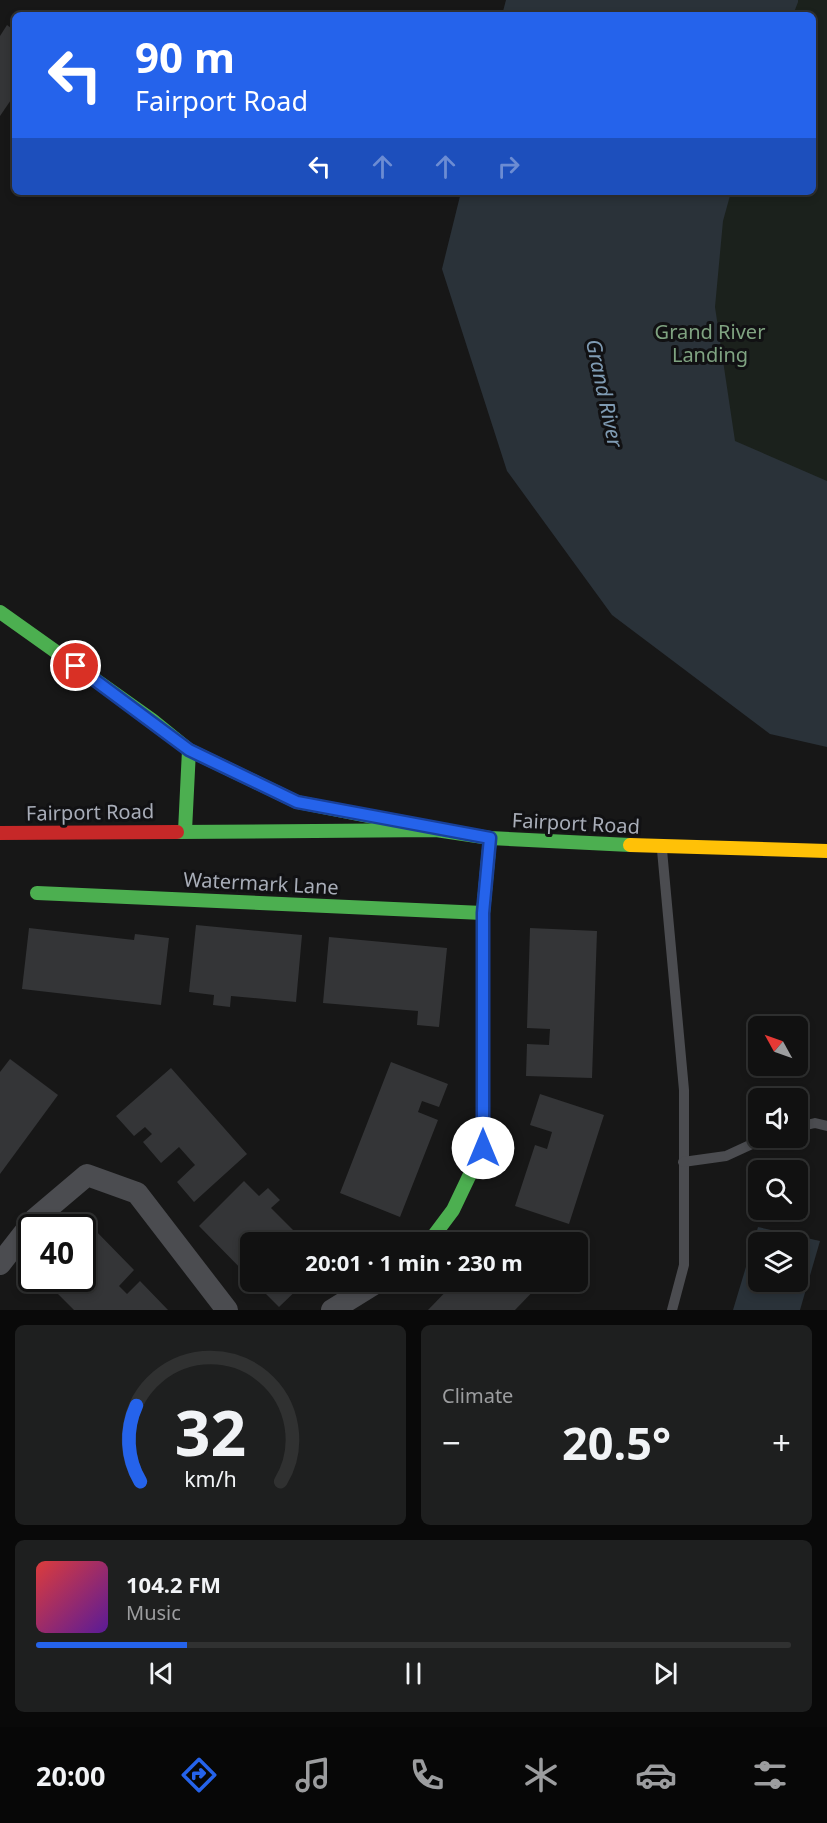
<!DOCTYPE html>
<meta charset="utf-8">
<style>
:root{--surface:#111;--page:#1e1f1f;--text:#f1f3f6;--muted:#9c9d9f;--line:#303131;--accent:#2563eb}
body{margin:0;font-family:"Noto Sans",sans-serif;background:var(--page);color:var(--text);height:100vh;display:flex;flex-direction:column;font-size:22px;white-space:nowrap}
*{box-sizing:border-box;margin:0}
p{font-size:20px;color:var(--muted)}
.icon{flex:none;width:33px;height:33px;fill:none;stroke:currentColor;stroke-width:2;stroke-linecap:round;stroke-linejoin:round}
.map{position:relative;height:1310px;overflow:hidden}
.sheet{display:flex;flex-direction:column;gap:15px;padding:15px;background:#090909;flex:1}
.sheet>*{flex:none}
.hud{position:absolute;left:12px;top:12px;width:804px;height:183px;border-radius:9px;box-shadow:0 3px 9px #0003,0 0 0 2px var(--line);background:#2563eb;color:#fff;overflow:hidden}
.needle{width:39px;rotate:310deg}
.tools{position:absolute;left:748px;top:1016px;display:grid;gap:12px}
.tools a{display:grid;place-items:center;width:60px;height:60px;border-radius:9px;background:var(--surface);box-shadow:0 3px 9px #0003,0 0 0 2px var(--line);font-size:30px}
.speed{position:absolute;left:18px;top:1214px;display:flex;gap:12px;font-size:30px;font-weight:700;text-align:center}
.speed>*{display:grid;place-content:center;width:78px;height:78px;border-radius:50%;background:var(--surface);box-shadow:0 3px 9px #0003,0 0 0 2px var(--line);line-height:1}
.speed .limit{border:3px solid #111;border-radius:9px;background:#fff;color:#111}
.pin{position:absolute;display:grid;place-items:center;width:51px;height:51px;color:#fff;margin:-26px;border:3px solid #fff;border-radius:50%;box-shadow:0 2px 6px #0007}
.me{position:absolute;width:66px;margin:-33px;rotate:0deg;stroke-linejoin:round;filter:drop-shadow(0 0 4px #0008)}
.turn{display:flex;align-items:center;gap:21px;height:126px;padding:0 24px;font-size:27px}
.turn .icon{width:78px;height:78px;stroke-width:2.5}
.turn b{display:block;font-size:42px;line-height:51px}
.lanes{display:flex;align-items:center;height:57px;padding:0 24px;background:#0003;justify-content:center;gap:30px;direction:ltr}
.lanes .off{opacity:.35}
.big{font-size:45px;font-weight:700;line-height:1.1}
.sheet .tile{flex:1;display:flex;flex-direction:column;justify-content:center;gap:9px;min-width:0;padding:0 21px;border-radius:9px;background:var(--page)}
.sheet .dial{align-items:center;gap:0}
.dial svg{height:156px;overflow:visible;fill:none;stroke:var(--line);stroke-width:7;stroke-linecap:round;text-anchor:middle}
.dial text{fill:var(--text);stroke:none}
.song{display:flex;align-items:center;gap:18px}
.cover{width:72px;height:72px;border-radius:9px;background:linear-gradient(135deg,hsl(0 70% 55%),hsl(270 70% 35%))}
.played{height:6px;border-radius:3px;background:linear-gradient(90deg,var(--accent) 20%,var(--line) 20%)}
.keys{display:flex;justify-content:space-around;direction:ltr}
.heat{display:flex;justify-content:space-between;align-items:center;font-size:33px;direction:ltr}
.sheet .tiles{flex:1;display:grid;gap:15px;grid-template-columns:1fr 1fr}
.tile:last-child{grid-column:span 2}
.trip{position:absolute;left:240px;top:1232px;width:348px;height:60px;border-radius:9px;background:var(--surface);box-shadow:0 3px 9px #0003,0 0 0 2px var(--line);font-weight:700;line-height:60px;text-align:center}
.dock{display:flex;height:96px;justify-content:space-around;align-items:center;background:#070707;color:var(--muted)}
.dock .icon{width:42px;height:42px}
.dock .selected{color:var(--accent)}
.dock b{font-size:27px;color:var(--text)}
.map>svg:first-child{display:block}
</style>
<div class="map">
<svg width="827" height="1310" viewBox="0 0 827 1310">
<rect width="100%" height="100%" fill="#171717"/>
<path fill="#1b211c" d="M618,0h209v591l-198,-140 -26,-259h210v-177h-198z"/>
<g fill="#2a3239" fill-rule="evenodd">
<path d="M506,0h292v2l-5,13h-291z"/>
<path d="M461,192h270l-8,29 -8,86 20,134 92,40v266l-57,-13 -158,-119 -105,-144 -65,-202z"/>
<path d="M758,1227l62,14 -20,69h-67zM759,1242h39v39h-39z"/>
</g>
<g fill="#343537">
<path d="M7,25l8,6v63l-15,22v-80z"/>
<path d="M196,925l106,10 -6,67 -65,-6 -1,11 -17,-2 1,-10 -25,-3z"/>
<path d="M29,928l105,12 1,-6 34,4 -8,67 -139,-16z"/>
<path d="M530,928l67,3 -5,147 -66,-2 1,-32 22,1 1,-16 -23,-1z"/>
<path d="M329,937l118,11 -8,79 -22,-2 1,-14 -95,-8z"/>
<path d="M10,1059l48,36 -58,79v-102z"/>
<path d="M391,1062l57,22 -9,23 -17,-6 -4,11 20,8 -38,97 -60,-24z"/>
<path d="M171,1068l76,86 -53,48 -17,-20 18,-17 -16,-18 -18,16 -18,-21 9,-8 -7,-7 -11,9 -18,-20z"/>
<path d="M540,1094l64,21 -35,109 -54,-18 20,-61 12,4 5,-17 -22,-7z"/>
<path d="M244,1181l15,15 9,-8 12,12 -9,8 34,34h-55v36l-51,-52z"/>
<path d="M92,1227l42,43 -15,16 8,8 13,-13 28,29h-94l-32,-32h40v-42z"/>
<path d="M504,1232l10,10h-20z"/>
<path d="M253,1281h53l-27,26z"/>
<path d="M456,1281h87l-28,29h-87z"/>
</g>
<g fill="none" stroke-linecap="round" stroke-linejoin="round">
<g stroke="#4b4c50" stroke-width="10">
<path d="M662,850l22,240v175l-12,45"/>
<path d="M798,1127l17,-4 12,3"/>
<path d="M683,1162l43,-6 41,-19"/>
</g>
<g stroke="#4b4c50" stroke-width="22">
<path d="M0,1264l35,-45 52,-44 50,18 90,117"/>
<path d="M332,1310l47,-29"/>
</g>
<g stroke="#4caf50" stroke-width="14">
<path d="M0,612l152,108 37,30 108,52 76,15"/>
<path d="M185,831l4,-81"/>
<path d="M177,832l259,-2 54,8 140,7"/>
<path d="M37,893l446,20"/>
<path d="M429,1242l24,-32 30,-63v-234l7,-75"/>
</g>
<path stroke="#ffc107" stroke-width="14" d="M630,845l197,6"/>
<path stroke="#c62828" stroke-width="14" d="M0,833l177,-1"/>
</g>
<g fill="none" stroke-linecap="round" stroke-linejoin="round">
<defs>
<path id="route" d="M76,666l113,84 108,52 193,36 -7,75v235"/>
</defs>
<use href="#route" stroke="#184099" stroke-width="15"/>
<use href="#route" stroke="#2563eb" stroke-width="10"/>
</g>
<g text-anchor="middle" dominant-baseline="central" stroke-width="6" stroke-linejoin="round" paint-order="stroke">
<g font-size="20" fill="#7fa381" stroke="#111113">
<text x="710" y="331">Grand River<tspan x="710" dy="23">Landing</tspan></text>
</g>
<g font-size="20" fill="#a8adb8" stroke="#111113">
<text transform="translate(90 812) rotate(-1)">Fairport Road</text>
<text transform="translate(576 823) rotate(3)">Fairport Road</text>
<text transform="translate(261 883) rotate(3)">Watermark Lane</text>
</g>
<g font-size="21" font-style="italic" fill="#7f9bb3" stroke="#111113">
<text transform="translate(605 393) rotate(78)">Grand River</text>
</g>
</g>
</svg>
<div class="tools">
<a><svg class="needle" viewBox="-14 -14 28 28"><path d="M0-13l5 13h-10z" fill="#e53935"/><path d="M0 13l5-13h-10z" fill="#9c9d9f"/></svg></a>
<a><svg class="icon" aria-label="sound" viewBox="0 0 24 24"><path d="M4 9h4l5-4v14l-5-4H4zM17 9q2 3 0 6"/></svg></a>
<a><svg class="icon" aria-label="search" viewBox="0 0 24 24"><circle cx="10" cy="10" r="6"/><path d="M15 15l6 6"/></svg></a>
<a><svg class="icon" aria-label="layers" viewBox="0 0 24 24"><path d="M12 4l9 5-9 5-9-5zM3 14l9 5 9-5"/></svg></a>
</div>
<div class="speed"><div class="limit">40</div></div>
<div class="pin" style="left:76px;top:666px;background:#d93025"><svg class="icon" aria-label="arrive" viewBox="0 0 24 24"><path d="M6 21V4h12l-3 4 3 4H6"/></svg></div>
<svg class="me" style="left:483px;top:1148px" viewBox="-20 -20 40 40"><circle r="19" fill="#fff"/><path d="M0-13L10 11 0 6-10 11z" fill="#2563eb"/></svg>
<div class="trip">20:01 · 1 min · 230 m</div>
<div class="hud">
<div class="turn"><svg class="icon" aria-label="left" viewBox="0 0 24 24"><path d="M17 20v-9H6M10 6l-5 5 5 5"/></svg><div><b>90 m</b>Fairport Road</div></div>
<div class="lanes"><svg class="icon" aria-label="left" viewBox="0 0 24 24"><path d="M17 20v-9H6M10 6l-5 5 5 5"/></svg><svg class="icon off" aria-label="ahead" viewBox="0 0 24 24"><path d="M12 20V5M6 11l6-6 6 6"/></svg><svg class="icon off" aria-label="ahead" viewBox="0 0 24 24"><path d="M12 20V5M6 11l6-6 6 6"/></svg><svg class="icon off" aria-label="right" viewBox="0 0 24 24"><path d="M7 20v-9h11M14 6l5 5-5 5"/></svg></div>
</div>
</div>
<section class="sheet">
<div class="tiles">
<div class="tile dial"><svg viewBox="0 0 100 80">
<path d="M14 69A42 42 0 1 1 86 69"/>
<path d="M14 69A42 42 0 0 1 12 30" stroke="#2563eb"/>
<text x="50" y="56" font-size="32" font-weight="700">32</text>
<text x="50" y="72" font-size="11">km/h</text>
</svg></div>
<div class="tile"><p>Climate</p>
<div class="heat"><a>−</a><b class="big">20.5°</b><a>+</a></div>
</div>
<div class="tile">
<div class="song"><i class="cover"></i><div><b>104.2 FM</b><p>Music</p></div></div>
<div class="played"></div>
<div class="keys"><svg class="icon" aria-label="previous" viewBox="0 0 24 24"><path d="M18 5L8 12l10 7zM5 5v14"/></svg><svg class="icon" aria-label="pause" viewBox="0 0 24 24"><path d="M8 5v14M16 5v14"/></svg><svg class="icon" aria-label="next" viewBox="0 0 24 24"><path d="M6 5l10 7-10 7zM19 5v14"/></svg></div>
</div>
</div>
</section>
<nav class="dock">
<b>20:00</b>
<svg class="icon selected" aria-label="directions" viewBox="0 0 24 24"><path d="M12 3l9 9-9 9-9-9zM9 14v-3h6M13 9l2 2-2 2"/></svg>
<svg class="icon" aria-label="music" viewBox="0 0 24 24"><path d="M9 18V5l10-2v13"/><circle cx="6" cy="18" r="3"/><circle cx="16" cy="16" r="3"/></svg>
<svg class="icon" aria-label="phone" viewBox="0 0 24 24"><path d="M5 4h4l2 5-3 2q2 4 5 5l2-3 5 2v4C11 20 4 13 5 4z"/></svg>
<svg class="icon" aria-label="climate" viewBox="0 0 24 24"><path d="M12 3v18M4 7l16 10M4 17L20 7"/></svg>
<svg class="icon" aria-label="car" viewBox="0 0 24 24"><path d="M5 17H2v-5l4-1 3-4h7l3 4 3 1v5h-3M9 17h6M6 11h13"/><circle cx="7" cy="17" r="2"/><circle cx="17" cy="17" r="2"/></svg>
<svg class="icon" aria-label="filters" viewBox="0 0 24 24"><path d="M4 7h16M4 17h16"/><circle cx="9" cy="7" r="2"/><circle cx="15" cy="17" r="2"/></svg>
</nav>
